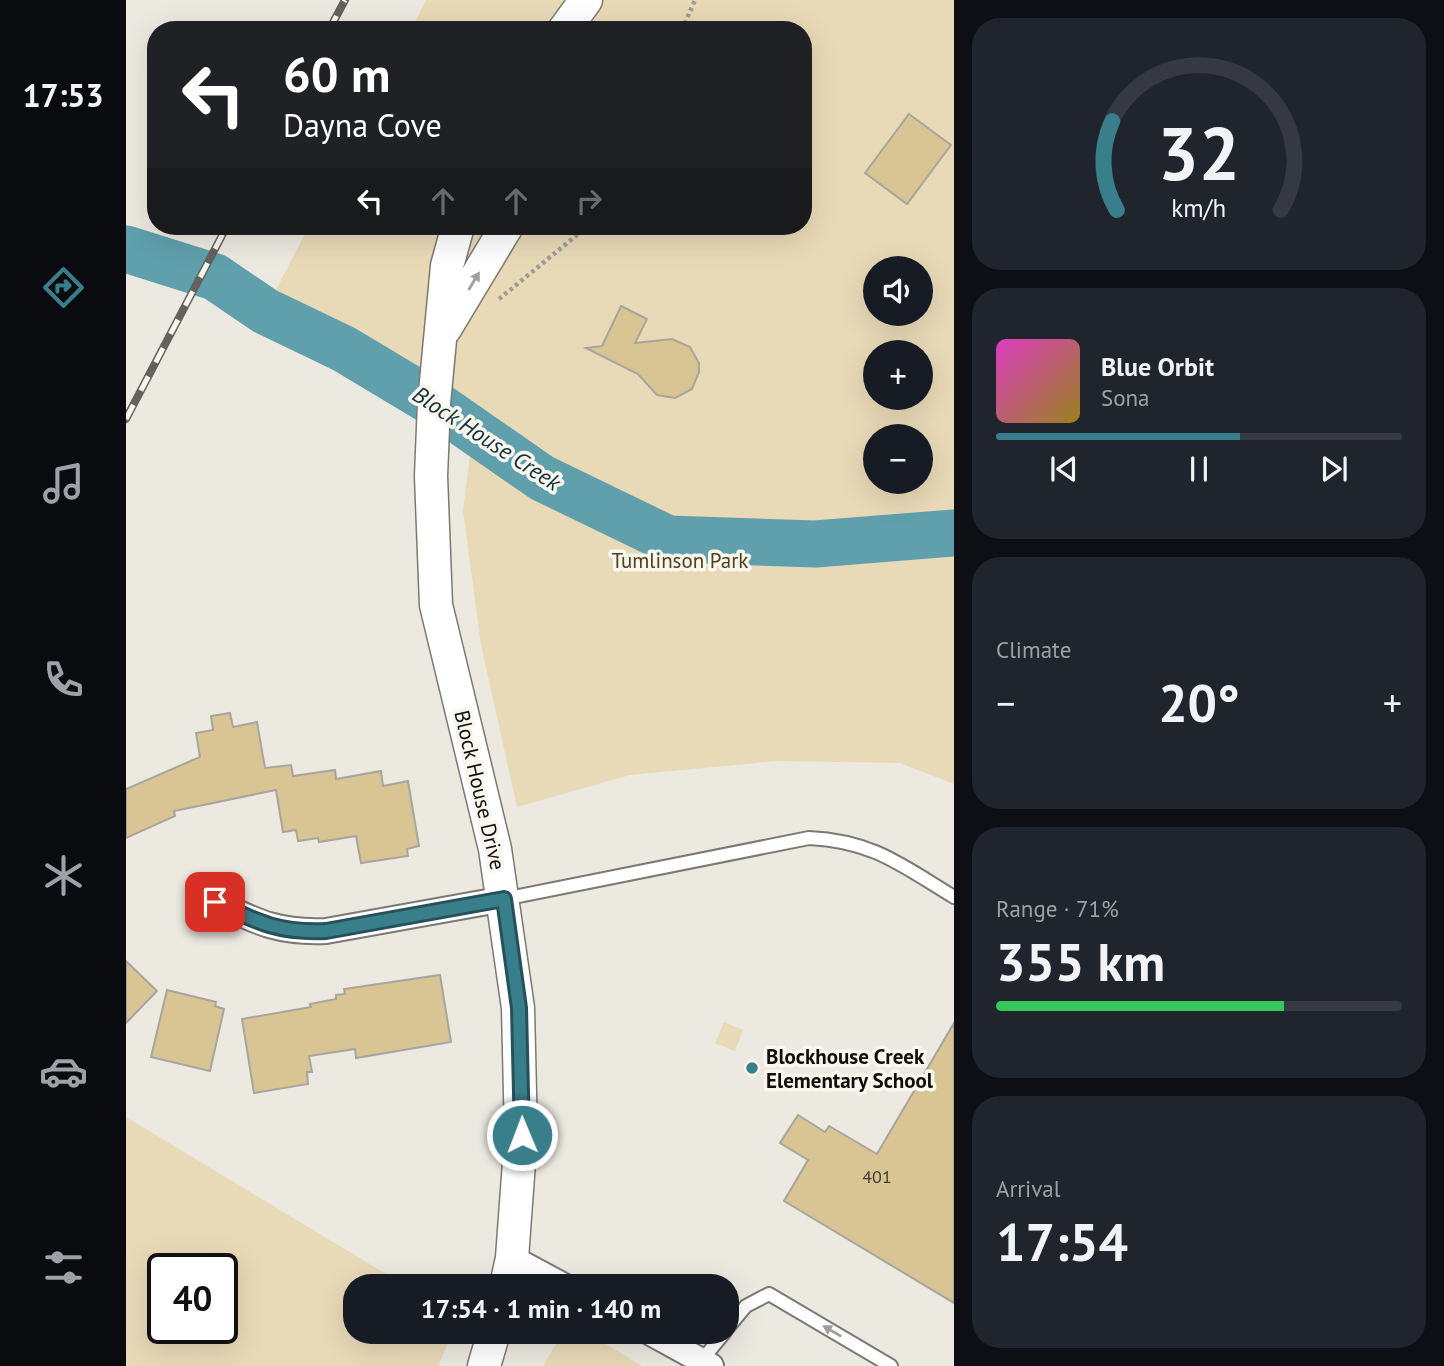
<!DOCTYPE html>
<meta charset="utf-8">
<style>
:root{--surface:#171b24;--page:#20242c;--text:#f1f3f6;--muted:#9ea1a6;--line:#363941;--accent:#397e8b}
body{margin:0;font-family:"PT Sans",sans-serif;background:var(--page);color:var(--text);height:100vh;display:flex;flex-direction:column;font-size:26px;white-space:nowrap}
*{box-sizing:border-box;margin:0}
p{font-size:23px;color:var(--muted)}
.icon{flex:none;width:38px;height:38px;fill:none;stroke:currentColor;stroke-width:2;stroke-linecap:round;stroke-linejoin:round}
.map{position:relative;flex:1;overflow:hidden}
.sheet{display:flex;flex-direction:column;gap:18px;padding:18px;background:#0d0f14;width:490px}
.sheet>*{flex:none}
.guide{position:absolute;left:21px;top:21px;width:665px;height:214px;border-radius:28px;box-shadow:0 7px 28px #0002;background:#202124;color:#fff;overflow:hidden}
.tools{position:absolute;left:737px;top:256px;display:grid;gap:14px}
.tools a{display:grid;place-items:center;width:70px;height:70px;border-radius:50%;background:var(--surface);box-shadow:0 7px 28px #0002;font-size:35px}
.speed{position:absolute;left:21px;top:1253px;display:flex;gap:14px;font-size:35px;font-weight:700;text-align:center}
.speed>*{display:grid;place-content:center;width:91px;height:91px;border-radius:50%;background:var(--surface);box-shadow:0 7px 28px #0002;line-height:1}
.speed .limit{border:4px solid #111;border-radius:10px;background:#fff;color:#111}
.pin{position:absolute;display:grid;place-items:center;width:60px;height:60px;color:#fff;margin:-30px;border-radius:14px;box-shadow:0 4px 10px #0006}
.me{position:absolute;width:77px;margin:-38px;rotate:359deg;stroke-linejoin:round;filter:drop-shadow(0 0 5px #0008)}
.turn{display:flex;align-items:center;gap:24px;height:147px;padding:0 21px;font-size:32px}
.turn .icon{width:91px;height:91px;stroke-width:2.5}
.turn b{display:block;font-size:49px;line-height:60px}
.lanes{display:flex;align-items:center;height:66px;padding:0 21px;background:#0003;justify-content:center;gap:35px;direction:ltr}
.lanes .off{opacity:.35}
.big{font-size:52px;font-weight:800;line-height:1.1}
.sheet .tile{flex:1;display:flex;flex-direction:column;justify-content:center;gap:10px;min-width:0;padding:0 24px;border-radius:28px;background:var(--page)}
.sheet .dial{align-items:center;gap:0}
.dial svg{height:182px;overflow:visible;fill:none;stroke:var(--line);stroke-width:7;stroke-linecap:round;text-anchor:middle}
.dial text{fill:var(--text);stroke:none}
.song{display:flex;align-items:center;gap:21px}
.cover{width:84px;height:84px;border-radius:10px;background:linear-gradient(135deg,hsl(310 70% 55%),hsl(50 70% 35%))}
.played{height:7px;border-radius:4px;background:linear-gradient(90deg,var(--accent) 60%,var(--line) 60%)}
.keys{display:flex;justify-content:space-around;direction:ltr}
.heat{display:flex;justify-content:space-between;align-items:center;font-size:38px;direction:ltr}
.charge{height:10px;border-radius:5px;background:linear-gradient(90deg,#34c759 71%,var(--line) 0)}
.trip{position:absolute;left:217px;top:1274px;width:396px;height:70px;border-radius:28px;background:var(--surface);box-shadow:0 7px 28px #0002;font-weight:800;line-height:70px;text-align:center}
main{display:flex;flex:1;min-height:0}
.menu{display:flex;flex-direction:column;width:126px;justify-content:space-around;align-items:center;background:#090b0e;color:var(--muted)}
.menu .icon{width:49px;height:49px}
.menu .selected{color:var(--accent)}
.menu b{font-size:32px;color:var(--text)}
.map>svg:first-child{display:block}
</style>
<main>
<nav class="menu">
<b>17:53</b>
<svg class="icon selected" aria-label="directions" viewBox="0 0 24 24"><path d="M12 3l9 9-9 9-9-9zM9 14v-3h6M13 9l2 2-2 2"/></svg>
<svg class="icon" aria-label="music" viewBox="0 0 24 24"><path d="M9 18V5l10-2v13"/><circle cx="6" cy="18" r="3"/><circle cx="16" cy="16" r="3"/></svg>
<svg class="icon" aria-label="phone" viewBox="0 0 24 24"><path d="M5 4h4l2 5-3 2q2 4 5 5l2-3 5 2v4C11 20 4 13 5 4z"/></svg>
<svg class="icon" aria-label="climate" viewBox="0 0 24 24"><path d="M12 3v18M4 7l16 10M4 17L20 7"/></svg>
<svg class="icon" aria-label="car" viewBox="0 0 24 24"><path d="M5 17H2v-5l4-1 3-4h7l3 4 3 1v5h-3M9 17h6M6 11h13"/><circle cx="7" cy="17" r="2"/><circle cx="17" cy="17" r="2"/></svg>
<svg class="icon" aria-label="filters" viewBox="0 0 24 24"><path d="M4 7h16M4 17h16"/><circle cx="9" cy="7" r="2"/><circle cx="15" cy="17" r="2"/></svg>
</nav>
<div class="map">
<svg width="828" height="1366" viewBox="0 0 828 1366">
<rect width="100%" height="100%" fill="#ece9e0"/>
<g fill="#e8dab7" fill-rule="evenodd">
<path d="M300,0h528v784l-54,-21 -124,-2 -146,14 -113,32 -36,-162 -18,-135 11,-86 -130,-75 -79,-38 44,-85h494v-196h-392zM749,268h45v45h-45zM749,352h45v45h-45zM749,436h45v45h-45z"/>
<path d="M598,1022l19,8 -8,21 -20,-8z"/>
<path d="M0,1117l280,169h-51v46h98l-15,34h-312zM37,1269h59v59h-59z"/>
<path d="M437,1332h23l56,34h-99z"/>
</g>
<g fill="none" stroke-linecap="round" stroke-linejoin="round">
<path stroke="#5fa0ac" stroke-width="47" d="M0,249l89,28 50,34 79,38 90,54 108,75 126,61 147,5 139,-11"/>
</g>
<g fill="#d8c593" stroke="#a8a59e" stroke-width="2">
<path d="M783,114l42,31 -44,59 -42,-31z"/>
<path d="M495,306l26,13 -12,24 37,-4 18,8 9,16v9l-7,17 -17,9 -18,-3 -19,-21 -52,-26 16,-2z"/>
<path d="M104,713l3,14 24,-5 8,46 26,-3 2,11 42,-6 1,9 45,-8 2,15 25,-5 11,65 -12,3 1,7 -47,7 -5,-27 -37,6 -1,-4 -20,3 -2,-11 -13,2 -7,-42 -102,21 1,5 -49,22v-49l74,-32 -4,-24 17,-3 -2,-14z"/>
<path d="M0,961l31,30 -31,32z"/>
<path d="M314,975l11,67 -95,16 -1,-9 -46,7 3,16h-5l1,12 -54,9 -12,-74 69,-12 -1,-3 26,-5v-4l9,-1 -1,-5z"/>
<path d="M41,990l49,12 -1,4 9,3 -14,62 -59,-14z"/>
<path d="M828,1023v280l-170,-102 24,-41 -28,-17 18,-28 27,17 4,-6 48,28z"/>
</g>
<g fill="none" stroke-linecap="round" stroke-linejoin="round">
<defs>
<g id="service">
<path d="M378,899l305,-61c64,3 92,27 145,59"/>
<path d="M600,1330l20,-24 23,-12 122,72"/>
<path d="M576,1360l23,-28"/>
</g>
<g id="minor">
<path d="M89,902c42,20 63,31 111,29l178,-32"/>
<path d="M386,1258l52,28"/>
<path d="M523,1332l62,34"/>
</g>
<g id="tertiary">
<path d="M438,30l22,-30"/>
<path d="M332,226l-11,40 -13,137 -3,73 5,129 59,244 23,159 3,127 -9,123 -6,28"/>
<path d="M319,329l62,-103"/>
<path d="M358,1366l10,-34"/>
</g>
</defs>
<use href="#service" stroke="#7b7971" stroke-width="16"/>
<use href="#minor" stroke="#7b7971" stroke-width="28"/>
<use href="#tertiary" stroke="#7b7971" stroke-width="35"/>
<g stroke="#9f9d96" stroke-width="4.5" stroke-dasharray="3.5 3.5" stroke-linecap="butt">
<path d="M556,30l13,-30"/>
<path d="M373,299l89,-73"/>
</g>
<use href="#service" stroke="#fff" stroke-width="12"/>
<use href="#minor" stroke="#fff" stroke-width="24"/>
<use href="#tertiary" stroke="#fff" stroke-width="32"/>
<defs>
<g id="rail">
<path d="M203,30l16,-30"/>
<path d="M0,419l101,-193"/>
</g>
</defs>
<use href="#rail" stroke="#64625d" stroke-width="8"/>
<use href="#rail" stroke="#f9f6ee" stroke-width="5" stroke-dasharray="16" stroke-linecap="butt"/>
</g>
<defs><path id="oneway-solid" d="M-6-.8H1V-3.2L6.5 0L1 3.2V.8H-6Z" transform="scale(1.75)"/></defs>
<g fill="#9f9f9d">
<use href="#oneway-solid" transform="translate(348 281) rotate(-59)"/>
<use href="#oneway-solid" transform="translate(706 1331) rotate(-150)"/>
</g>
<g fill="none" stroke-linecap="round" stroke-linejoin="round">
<defs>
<path id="route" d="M89,902c42,20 63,31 111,29l178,-32 15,109 3,127"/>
</defs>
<use href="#route" stroke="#25525a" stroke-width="18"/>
<use href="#route" stroke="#397e8b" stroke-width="12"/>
</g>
<circle fill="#397e8b" stroke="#f9f6ee" stroke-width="2.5" cx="626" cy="1068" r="7"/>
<g text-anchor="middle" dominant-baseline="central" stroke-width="7" stroke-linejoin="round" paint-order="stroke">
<g font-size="18" fill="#413c2d">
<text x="751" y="1176">401</text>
</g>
<g font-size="21" fill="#4e4018" stroke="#f9f6ee">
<text x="554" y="560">Tumlinson Park</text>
</g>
<g font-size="21" fill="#0f0e0b" stroke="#f9f6ee">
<text transform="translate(354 790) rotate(77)">Block House Drive</text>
</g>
<g font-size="21" font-weight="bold" fill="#0f0e0b" stroke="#f9f6ee" text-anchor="start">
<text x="640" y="1056">Blockhouse Creek<tspan x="640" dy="24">Elementary School</tspan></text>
</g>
<g font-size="23" font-style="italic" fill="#123339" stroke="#f9f6ee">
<text transform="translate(361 438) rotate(33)">Block House Creek</text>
</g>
</g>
</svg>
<div class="tools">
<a><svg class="icon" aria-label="sound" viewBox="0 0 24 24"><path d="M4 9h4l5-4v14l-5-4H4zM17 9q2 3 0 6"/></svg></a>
<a>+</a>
<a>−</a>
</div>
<div class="speed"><div class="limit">40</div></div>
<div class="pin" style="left:89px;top:902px;background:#d93025"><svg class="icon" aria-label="arrive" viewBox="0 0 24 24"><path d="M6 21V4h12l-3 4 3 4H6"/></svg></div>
<svg class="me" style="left:396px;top:1135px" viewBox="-20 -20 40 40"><circle r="17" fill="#397e8b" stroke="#fff" stroke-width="3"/><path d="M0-11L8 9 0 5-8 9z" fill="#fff"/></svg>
<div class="trip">17:54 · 1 min · 140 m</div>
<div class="guide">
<div class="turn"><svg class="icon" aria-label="left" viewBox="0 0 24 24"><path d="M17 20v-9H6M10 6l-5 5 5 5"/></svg><div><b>60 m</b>Dayna Cove</div></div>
<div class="lanes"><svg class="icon" aria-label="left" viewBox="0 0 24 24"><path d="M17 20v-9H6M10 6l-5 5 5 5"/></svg><svg class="icon off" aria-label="ahead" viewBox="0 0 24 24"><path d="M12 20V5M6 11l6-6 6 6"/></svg><svg class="icon off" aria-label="ahead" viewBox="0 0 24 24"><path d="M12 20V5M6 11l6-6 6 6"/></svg><svg class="icon off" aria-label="right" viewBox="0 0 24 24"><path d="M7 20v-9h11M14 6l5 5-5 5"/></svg></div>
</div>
</div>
<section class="sheet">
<div class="tile dial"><svg viewBox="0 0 100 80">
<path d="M14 69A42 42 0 1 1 86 69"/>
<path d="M14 69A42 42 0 0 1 12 30" stroke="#397e8b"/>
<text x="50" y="56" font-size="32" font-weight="700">32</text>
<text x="50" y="72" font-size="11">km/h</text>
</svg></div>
<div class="tile">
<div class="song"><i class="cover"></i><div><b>Blue Orbit</b><p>Sona</p></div></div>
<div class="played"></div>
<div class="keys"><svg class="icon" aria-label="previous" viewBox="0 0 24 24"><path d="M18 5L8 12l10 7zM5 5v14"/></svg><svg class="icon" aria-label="pause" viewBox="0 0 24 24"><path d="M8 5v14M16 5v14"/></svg><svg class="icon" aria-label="next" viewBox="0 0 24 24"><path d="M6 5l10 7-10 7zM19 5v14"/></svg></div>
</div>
<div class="tile"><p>Climate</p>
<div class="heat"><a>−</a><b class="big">20°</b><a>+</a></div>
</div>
<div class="tile"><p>Range · 71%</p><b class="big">355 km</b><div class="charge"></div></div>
<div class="tile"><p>Arrival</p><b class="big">17:54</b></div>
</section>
</main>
